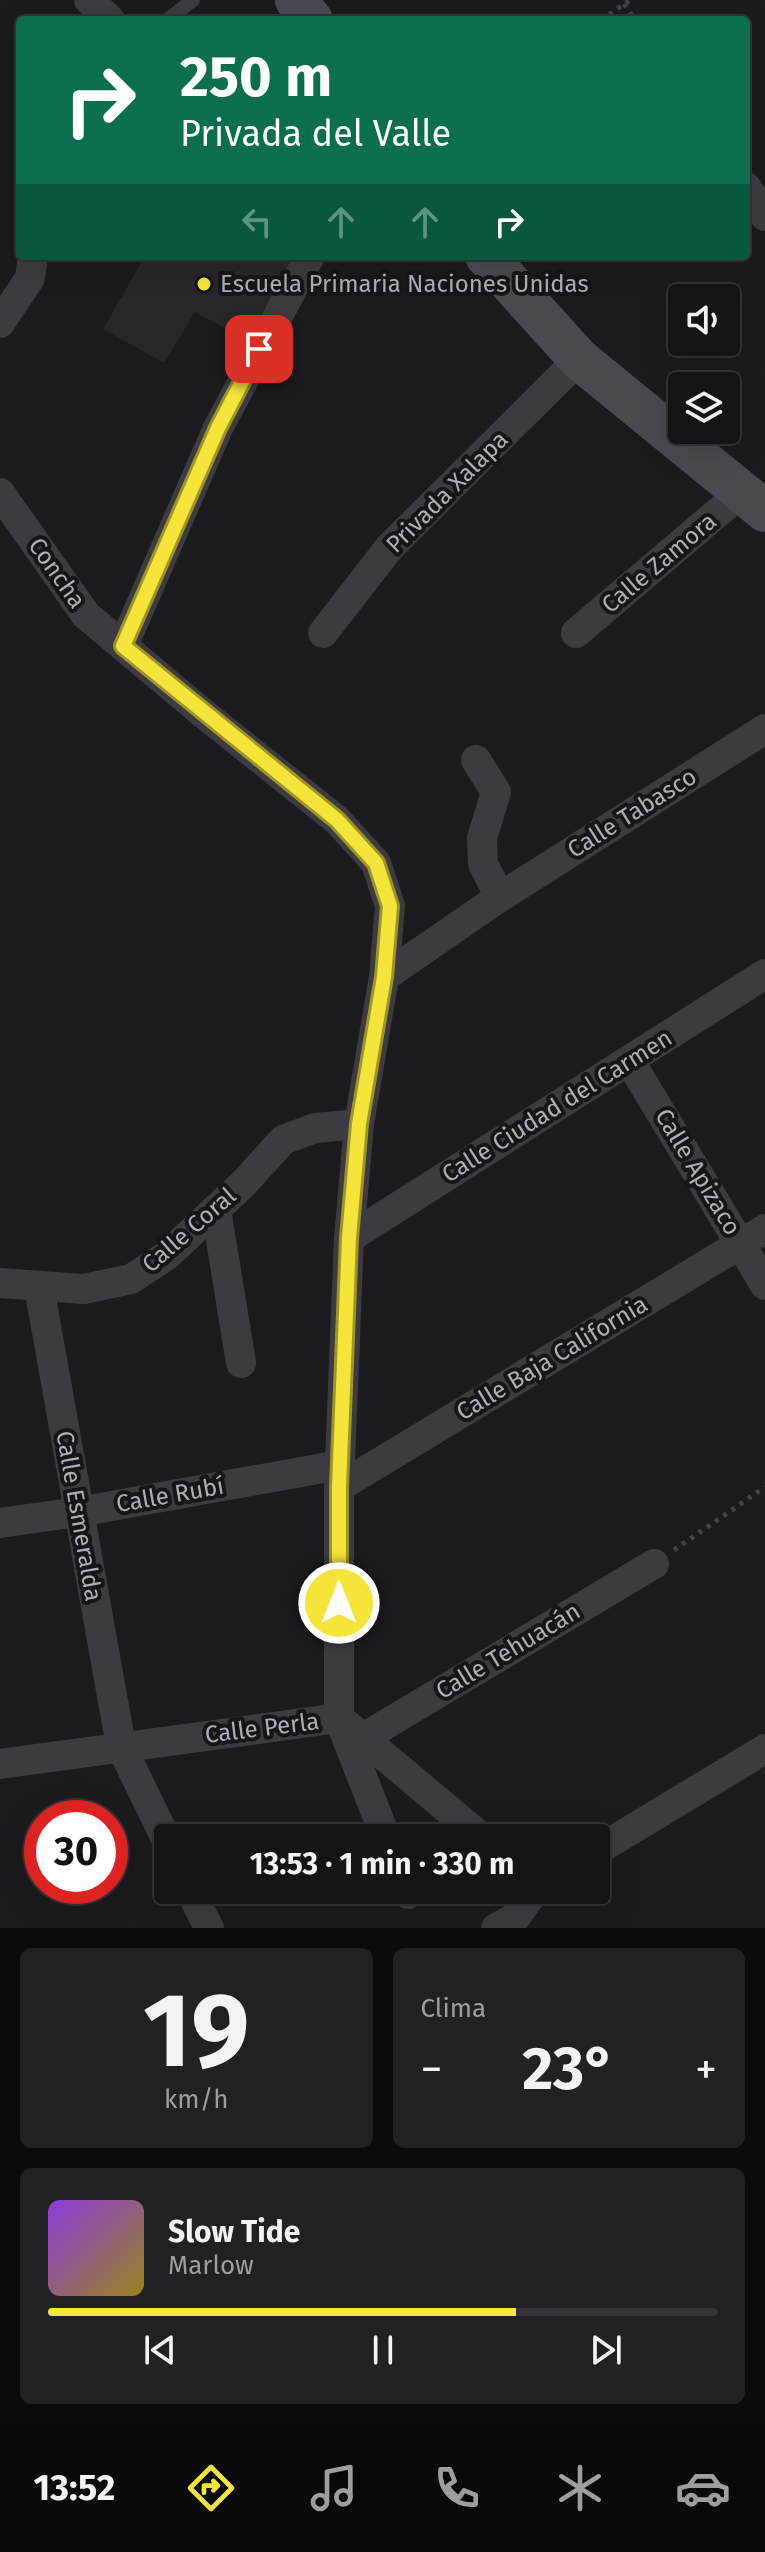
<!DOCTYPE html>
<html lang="es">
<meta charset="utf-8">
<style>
:root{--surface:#141416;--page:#212123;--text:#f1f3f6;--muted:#9d9ea1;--line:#333335;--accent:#f5e53a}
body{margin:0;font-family:"Fira Sans",sans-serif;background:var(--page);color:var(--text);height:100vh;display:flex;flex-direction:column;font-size:30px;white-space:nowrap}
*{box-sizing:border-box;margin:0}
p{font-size:26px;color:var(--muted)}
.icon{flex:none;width:44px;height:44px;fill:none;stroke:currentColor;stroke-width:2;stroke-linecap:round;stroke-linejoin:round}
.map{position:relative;height:1928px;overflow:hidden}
.drawer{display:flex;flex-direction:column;gap:20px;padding:20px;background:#0b0b0c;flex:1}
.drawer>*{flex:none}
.hud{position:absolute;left:16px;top:16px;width:734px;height:244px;border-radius:8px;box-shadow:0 8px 32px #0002,0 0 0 2px var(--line);background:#0b6e4f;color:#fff;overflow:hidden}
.fabs{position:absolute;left:668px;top:284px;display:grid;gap:16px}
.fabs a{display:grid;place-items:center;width:72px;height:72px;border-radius:8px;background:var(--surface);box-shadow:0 8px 32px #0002,0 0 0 2px var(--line);font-size:40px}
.speed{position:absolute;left:24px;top:1800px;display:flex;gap:16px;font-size:40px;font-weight:700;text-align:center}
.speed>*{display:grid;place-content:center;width:104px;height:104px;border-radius:50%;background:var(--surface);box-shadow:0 8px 32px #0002,0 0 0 2px var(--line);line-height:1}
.speed .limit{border:12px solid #d22;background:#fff;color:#111}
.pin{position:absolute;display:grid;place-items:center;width:68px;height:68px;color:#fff;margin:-34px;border-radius:16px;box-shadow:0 4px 12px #0006}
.me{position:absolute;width:88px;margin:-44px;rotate:0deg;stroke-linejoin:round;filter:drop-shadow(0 0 6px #0008)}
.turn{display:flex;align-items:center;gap:28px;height:168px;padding:0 32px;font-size:36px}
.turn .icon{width:104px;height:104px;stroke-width:2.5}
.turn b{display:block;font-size:56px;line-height:68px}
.lanes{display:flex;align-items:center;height:76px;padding:0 32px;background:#0003;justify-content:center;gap:40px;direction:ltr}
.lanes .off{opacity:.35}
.big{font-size:60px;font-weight:700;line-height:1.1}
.drawer .widget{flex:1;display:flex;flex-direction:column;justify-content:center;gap:12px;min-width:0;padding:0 28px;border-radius:12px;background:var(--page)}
.drawer .dial{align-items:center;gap:0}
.dial b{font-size:104px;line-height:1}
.song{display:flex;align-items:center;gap:24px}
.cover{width:96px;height:96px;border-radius:12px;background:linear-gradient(135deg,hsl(270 70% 55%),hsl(50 70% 35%))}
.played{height:8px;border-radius:4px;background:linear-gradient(90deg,var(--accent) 70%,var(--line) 70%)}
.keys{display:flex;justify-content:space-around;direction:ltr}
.heat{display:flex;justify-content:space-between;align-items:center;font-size:44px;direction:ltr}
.drawer .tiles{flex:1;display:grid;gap:20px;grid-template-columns:1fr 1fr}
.widget:last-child{grid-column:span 2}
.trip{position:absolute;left:154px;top:1824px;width:456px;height:80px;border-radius:8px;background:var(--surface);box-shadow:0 8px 32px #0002,0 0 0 2px var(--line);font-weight:700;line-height:80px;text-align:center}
.menu{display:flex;height:128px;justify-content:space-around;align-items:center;background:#080809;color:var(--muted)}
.menu .icon{width:56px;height:56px}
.menu .current{color:var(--accent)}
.menu b{font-size:36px;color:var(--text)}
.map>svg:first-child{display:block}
</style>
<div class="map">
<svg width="765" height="1928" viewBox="0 0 765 1928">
<rect width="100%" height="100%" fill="#1b1a1d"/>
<path fill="#27262a" d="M145,256h150l-48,84 -52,-28 -31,51 -61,-34z"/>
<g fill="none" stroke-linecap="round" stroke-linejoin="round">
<g stroke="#414249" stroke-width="5" stroke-dasharray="4 6" stroke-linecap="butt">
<path d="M624,4l11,16"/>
<path d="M601,20l29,-20"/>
<path d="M674,1550l91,-63"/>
</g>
<path stroke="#3c3b42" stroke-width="14" d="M167,20l26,-20"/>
<g stroke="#3c3b42" stroke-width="30">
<path d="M89,0l21,20"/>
<path d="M746,187l19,29"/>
<path d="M0,323l30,-45 3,-22"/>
<path d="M0,493l86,122 118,99 133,106 39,43 14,43 -6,71 -25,147 -10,114 -10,249v231l47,120"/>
<path d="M323,633l66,-85 190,-189"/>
<path d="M576,633l166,-141"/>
<path d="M123,646l95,-218 92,-172"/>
<path d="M476,760l20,32 -14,46 1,26 17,33"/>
<path d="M384,977l116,-80 265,-168"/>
<path d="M629,1060l136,225"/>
<path d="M216,1209l25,154"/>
<path d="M349,1238l416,-264"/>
<path d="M0,1283l84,6 47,-10 35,-23 78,-73 39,-43 32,-12 44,-4"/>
<path d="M39,1287l82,459 47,97"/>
<path d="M339,1487l426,-258"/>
<path d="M0,1523l78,-11 262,-47"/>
<path d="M363,1738l291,-174"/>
<path d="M0,1764l339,-46 143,120"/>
<path d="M596,1851l169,-102"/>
<path d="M190,1890l19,38"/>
<path d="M406,1890l2,4"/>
<path d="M496,1928l19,-10 20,-28"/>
</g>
<g stroke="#494952" stroke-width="42">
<path d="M296,0l16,20"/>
<path d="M486,256l93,103 186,152"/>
</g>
</g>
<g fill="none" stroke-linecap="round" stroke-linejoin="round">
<defs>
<path id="route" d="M259,349l-41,79 -95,218 214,174 39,43 14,43 -6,71 -25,147 -10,114 -10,249v116"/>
</defs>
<use href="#route" stroke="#9f9526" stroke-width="20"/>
<use href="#route" stroke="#f5e53a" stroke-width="14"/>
</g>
<circle fill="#f5e53a" stroke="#161518" stroke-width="3" cx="204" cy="284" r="8"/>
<g text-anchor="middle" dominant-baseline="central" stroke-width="8" stroke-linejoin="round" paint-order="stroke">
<g font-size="24" fill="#adaebc" stroke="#161518" text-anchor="start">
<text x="220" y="284">Escuela Primaria Naciones Unidas</text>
</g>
<g font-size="24" fill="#adaebc" stroke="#161518">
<text transform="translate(447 492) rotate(-45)">Privada Xalapa</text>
<text transform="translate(659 563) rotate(-40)">Calle Zamora</text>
<text transform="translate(57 573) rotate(55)">Concha</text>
<text transform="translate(632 813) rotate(-32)">Calle Tabasco</text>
<text transform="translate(557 1106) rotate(-32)">Calle Ciudad del Carmen</text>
<text transform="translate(698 1172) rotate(59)">Calle Apizaco</text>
<text transform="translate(189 1230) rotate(-41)">Calle Coral</text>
<text transform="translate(552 1358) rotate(-31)">Calle Baja California</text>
<text transform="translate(170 1495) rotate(-10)">Calle Rubí</text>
<text transform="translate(79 1516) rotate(80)">Calle Esmeralda</text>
<text transform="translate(508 1651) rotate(-31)">Calle Tehuacán</text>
<text transform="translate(262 1728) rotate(-7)">Calle Perla</text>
</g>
</g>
</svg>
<div class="fabs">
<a><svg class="icon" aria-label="sound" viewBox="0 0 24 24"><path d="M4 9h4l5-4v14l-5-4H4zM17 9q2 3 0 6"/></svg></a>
<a><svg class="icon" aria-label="layers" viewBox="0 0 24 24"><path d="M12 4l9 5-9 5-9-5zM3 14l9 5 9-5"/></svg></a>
</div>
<div class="speed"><div class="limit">30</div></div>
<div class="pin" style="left:259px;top:349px;background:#d93025"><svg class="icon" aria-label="arrive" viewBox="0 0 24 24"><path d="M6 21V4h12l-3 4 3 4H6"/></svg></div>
<svg class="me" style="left:339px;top:1603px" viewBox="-20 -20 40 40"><circle r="17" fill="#f5e53a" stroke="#fff" stroke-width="3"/><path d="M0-11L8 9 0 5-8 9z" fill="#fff"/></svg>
<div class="trip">13:53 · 1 min · 330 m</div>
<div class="hud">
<div class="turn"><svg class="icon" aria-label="right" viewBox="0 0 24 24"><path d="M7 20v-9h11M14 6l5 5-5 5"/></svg><div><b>250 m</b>Privada del Valle</div></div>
<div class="lanes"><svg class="icon off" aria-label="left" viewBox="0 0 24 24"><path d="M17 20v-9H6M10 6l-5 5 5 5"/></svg><svg class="icon off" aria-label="ahead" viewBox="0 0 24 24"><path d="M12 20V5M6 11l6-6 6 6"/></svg><svg class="icon off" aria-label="ahead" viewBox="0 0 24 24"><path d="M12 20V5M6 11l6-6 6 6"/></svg><svg class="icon" aria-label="right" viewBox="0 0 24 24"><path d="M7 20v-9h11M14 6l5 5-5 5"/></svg></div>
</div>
</div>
<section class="drawer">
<div class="tiles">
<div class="widget dial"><b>19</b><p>km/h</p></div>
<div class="widget"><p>Clima</p>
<div class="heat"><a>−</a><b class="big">23°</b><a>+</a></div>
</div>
<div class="widget">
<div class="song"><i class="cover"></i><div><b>Slow Tide</b><p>Marlow</p></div></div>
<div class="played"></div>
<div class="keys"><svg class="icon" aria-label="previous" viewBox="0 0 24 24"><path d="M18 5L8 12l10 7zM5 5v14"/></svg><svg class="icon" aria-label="pause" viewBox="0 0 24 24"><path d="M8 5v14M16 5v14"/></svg><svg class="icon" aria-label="next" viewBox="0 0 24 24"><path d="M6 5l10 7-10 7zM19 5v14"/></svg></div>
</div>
</div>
</section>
<nav class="menu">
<b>13:52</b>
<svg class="icon current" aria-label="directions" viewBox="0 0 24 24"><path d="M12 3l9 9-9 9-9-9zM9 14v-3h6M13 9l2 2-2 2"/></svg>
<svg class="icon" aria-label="music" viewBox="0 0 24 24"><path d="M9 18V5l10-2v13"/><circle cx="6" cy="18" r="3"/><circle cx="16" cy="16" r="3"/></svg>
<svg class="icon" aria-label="phone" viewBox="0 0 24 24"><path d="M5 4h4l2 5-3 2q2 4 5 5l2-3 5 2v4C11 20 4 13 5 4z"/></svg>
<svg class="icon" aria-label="climate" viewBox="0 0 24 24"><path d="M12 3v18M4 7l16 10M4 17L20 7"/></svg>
<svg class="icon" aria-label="car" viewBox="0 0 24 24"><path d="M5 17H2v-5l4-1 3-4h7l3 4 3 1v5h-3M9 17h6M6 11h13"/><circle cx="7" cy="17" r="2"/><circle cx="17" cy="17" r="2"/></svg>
</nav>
